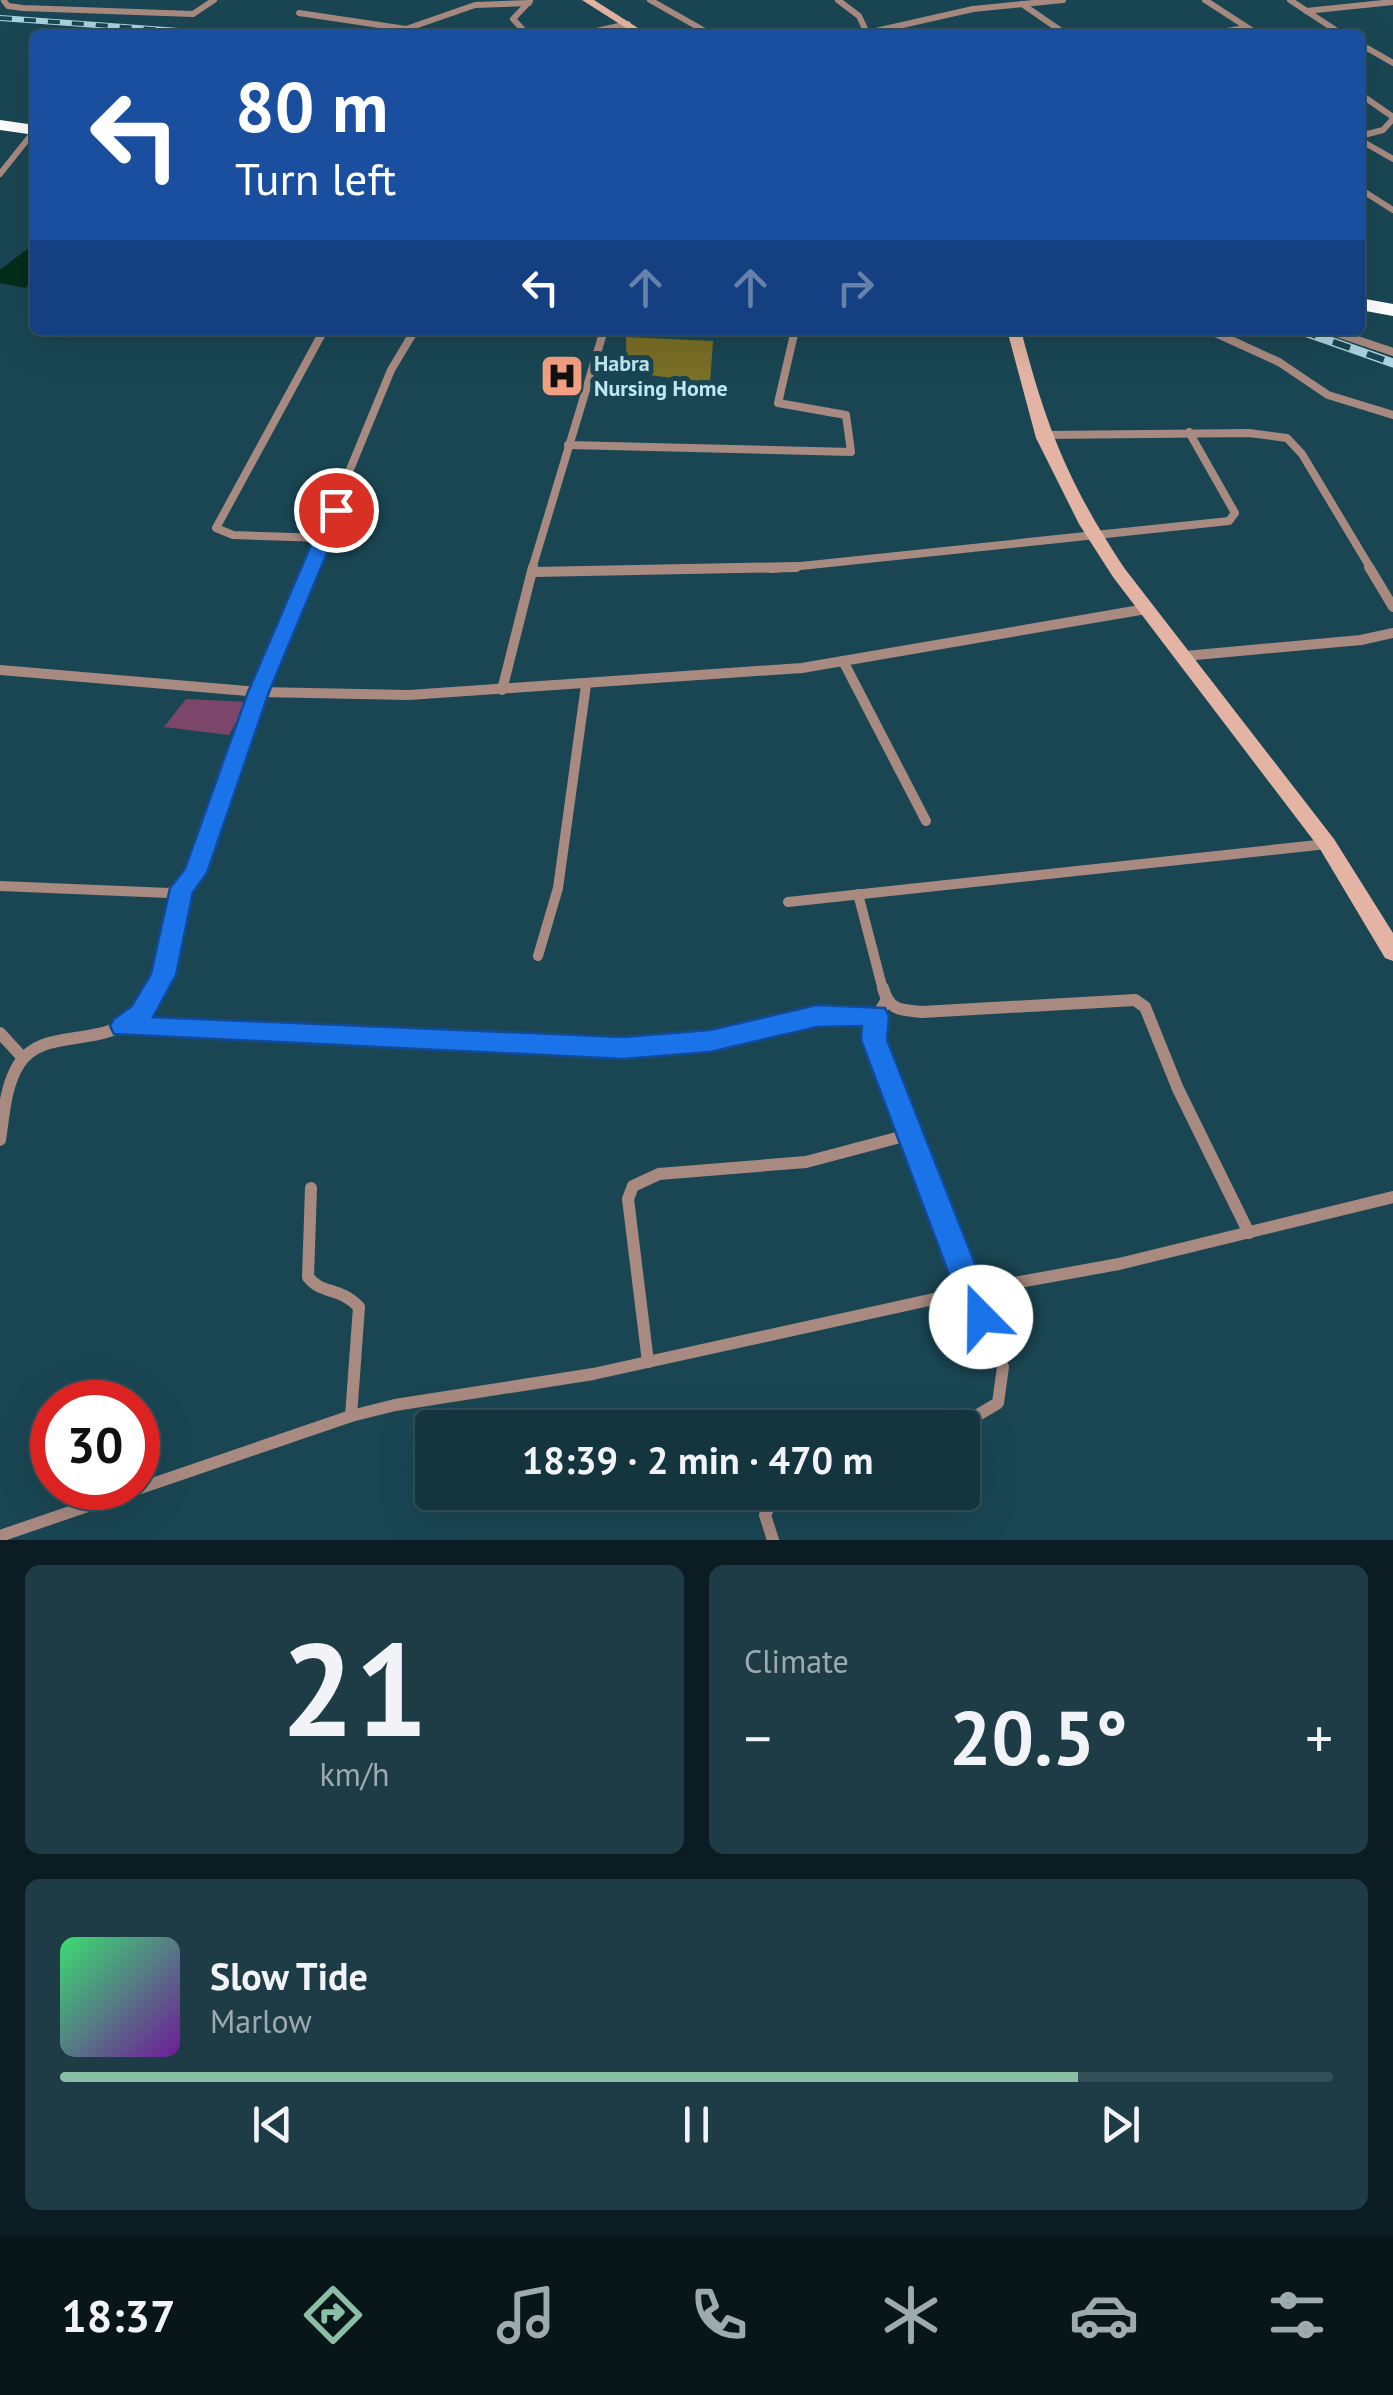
<!DOCTYPE html>
<meta charset="utf-8">
<style>
:root{--surface:#14343e;--page:#1d3c45;--text:#f1f3f6;--muted:#9daab0;--line:#334f58;--accent:#8abfa5}
body{margin:0;font-family:"PT Sans",sans-serif;background:var(--page);color:var(--text);height:100vh;display:flex;flex-direction:column;font-size:38px;white-space:nowrap}
*{box-sizing:border-box;margin:0}
p{font-size:32px;color:var(--muted)}
.icon{flex:none;width:55px;height:55px;fill:none;stroke:currentColor;stroke-width:2;stroke-linecap:round;stroke-linejoin:round}
.map{position:relative;height:1540px;overflow:hidden}
.panel{display:flex;flex-direction:column;gap:25px;padding:25px;background:#0b1d22;flex:1}
.panel>*{flex:none}
.banner{position:absolute;left:30px;top:30px;width:1335px;height:305px;border-radius:10px;box-shadow:0 10px 40px #0002,0 0 0 2px var(--line);background:#1a4fa0;color:#fff;overflow:hidden}
.speed{position:absolute;left:30px;top:1380px;display:flex;gap:20px;font-size:50px;font-weight:700;text-align:center}
.speed>*{display:grid;place-content:center;width:130px;height:130px;border-radius:50%;background:var(--surface);box-shadow:0 10px 40px #0002,0 0 0 2px var(--line);line-height:1}
.speed .limit{border:15px solid #d22;background:#fff;color:#111}
.pin{position:absolute;display:grid;place-items:center;width:85px;height:85px;color:#fff;margin:-42px;border:5px solid #fff;border-radius:50%;box-shadow:0 2px 10px #0007}
.me{position:absolute;width:110px;margin:-55px;rotate:338deg;stroke-linejoin:round;filter:drop-shadow(0 0 8px #0008)}
.turn{display:flex;align-items:center;gap:35px;height:210px;padding:0 40px;font-size:45px}
.turn .icon{width:130px;height:130px;stroke-width:2.5}
.turn b{display:block;font-size:70px;line-height:85px}
.lanes{display:flex;align-items:center;height:95px;padding:0 40px;background:#0003;justify-content:center;gap:50px;direction:ltr}
.lanes .off{opacity:.35}
.big{font-size:75px;font-weight:600;line-height:1.1}
.panel .widget{flex:1;display:flex;flex-direction:column;justify-content:center;gap:15px;min-width:0;padding:0 35px;border-radius:15px;background:var(--page)}
.panel .dial{align-items:center;gap:0}
.dial b{font-size:130px;line-height:1}
.song{display:flex;align-items:center;gap:30px}
.cover{width:120px;height:120px;border-radius:15px;background:linear-gradient(135deg,hsl(140 70% 55%),hsl(280 70% 35%))}
.played{height:10px;border-radius:5px;background:linear-gradient(90deg,var(--accent) 80%,var(--line) 80%)}
.keys{display:flex;justify-content:space-around;direction:ltr}
.heat{display:flex;justify-content:space-between;align-items:center;font-size:55px;direction:ltr}
.panel .tiles{flex:1;display:grid;gap:25px;grid-template-columns:1fr 1fr}
.widget:last-child{grid-column:span 2}
.trip{position:absolute;left:415px;top:1410px;width:565px;height:100px;border-radius:10px;background:var(--surface);box-shadow:0 10px 40px #0002,0 0 0 2px var(--line);font-weight:600;line-height:100px;text-align:center}
.dock{display:flex;height:160px;justify-content:space-around;align-items:center;background:#081519;color:var(--muted)}
.dock .icon{width:70px;height:70px}
.dock .current{color:var(--accent)}
.dock b{font-size:45px;color:var(--text)}
.map>svg:first-child{display:block}
</style>
<div class="map">
<svg width="1393" height="1540" viewBox="0 0 1393 1540">
<rect width="100%" height="100%" fill="#1a4653"/>
<path fill="#7c456a" d="M186,699l62,3 -19,33 -65,-8z"/>
<path fill="#032d1b" d="M35,243v37l-10,8 -25,-5v-13z"/>
<path fill="#7a6f26" d="M626,337l87,4 -3,42 -83,-11z"/>
<g fill="none" stroke-linecap="round" stroke-linejoin="round">
<g stroke="#a88a80" stroke-width="6">
<path d="M650,0l62,35"/>
<path d="M838,0l21,16 9,19"/>
<path d="M1205,0l54,35"/>
<path d="M1290,0l53,35"/>
<path d="M4,1l4,5 15,2 170,6 21,-14"/>
<path d="M1022,4l45,31"/>
<path d="M1306,11l87,-9"/>
<path d="M299,13l107,16 69,-24 54,-2"/>
<path d="M867,33l106,-24 90,-9"/>
<path d="M528,35l-15,-16 17,-18"/>
<path d="M578,35l50,-11"/>
<path d="M1203,35l42,-7"/>
<path d="M1360,44l33,19"/>
<path d="M1360,94l33,23"/>
<path d="M1360,136l23,-6 10,-11"/>
<path d="M1360,140l33,19"/>
<path d="M0,174l35,-44"/>
<path d="M1360,189l33,21"/>
</g>
<g stroke="#a88a80" stroke-width="8">
<path d="M324,330l-108,198 17,7 91,3"/>
<path d="M1209,330l70,32 49,33 65,20"/>
<path d="M1328,330l65,22"/>
<path d="M1045,435l204,-2 38,5 15,16 69,115"/>
<path d="M568,445l283,7 -5,-37 -68,-12 17,-73"/>
<path d="M309,569l82,-199 24,-40"/>
<path d="M532,569l72,-239"/>
<path d="M772,569l457,-48 6,-8 -46,-81"/>
</g>
<g stroke="#a88a80" stroke-width="10">
<path d="M1369,567l24,40"/>
<path d="M533,572l263,-5"/>
<path d="M1185,656l176,-16 32,-7"/>
<path d="M843,661l83,160"/>
<path d="M0,670l259,22 150,3 393,-27 344,-59"/>
<path d="M502,690l31,-123"/>
<path d="M0,886l169,7 20,-10 70,-191 51,-125"/>
<path d="M858,894l25,96"/>
<path d="M788,902l539,-58"/>
<path d="M538,956l20,-68 28,-203"/>
<path d="M156,990l13,-37 13,-65"/>
</g>
<g stroke="#a88a80" stroke-width="12">
<path d="M883,988c6,23 18,22 39,24l213,-12 10,7 33,82 71,144"/>
<path d="M886,1001l-14,24 2,15 129,327 -5,36 -42,25"/>
<path d="M123,1027l500,21 87,-7 107,-25 59,-1"/>
<path d="M0,1033l23,25"/>
<path d="M0,1140c4,-25 5,-54 19,-76 29,-45 102,-3 138,-76"/>
<path d="M311,1188l-3,89c14,18 31,9 51,30l-8,109"/>
<path d="M648,1362l-20,-163 5,-13 26,-12 147,-12 102,-27"/>
<path d="M0,1536l351,-120 44,-11 198,-31 377,-83 149,-27 274,-67"/>
<path d="M773,1540l-8,-25 12,-23"/>
</g>
<g fill="#e3b4a3" fill-rule="evenodd">
<path d="M582,0h12l55,35h-12z"/>
<path d="M1007,330h14c25,97 48,155 104,239l209,270 59,94v28l-8,-3 -65,-109 -207,-272 -34,-53 -43,-86z"/>
</g>
<g fill="#fff" fill-rule="evenodd">
<path d="M0,120l35,5v10l-35,-5z"/>
<path d="M1360,298l33,6v12l-33,-6z"/>
</g>
<defs>
<path id="rail-far1" d="M0,18l234,17"/>
<path id="rail" d="M1299,330l94,33"/>
</defs>
<use href="#rail-far1" stroke="#acd3e0" stroke-width="6"/>
<use href="#rail" stroke="#acd3e0" stroke-width="9"/>
<use href="#rail-far1" stroke="#1a4653" stroke-width="4" stroke-dasharray="12" stroke-linecap="butt"/>
<use href="#rail" stroke="#1a4653" stroke-width="6" stroke-dasharray="18" stroke-linecap="butt"/>
</g>
<path fill="#1a73e8" stroke="#114b97" stroke-width="2.5" d="M336,504l9,6 -76,182 -62,181 -14,19 -17,83 -23,42 470,20 87,-7 107,-25 68,3 4,8 -2,24 109,277 -4,10 -11,4 -11,-4 -5,-10 -104,-277 1,-14 -45,1 -107,25 -87,7 -509,-25 -4,-8 4,-7 18,-13 19,-32 19,-86 15,-19 63,-177 78,-182z"/>
<defs>
<symbol id="hospital-square" viewBox="-11 -11 22 22"><rect x="-9" y="-9" width="18" height="18" rx="4" fill="#f3a082" stroke="#1a4653"/><path d="M-5-5h3v3.5h4V-5h3V5h-3V1.5h-4V5h-3Z" fill="#111"/></symbol>
</defs>
<g fill-rule="evenodd">
<use href="#hospital-square" x="537" y="351" width="50" height="50"/>
</g>
<g text-anchor="middle" dominant-baseline="central" stroke-width="10" stroke-linejoin="round" paint-order="stroke">
<g font-size="22" font-weight="bold" fill="#bfe6f3" stroke="#1a4653" text-anchor="start">
<text x="594" y="363">Habra<tspan x="594" dy="25">Nursing Home</tspan></text>
</g>
</g>
</svg>
<div class="speed"><div class="limit">30</div></div>
<div class="pin" style="left:336px;top:510px;background:#d93025"><svg class="icon" aria-label="arrive" viewBox="0 0 24 24"><path d="M6 21V4h12l-3 4 3 4H6"/></svg></div>
<svg class="me" style="left:981px;top:1317px" viewBox="-20 -20 40 40"><circle r="19" fill="#fff"/><path d="M0-13L10 11 0 6-10 11z" fill="#1a73e8"/></svg>
<div class="trip">18:39 · 2 min · 470 m</div>
<div class="banner">
<div class="turn"><svg class="icon" aria-label="left" viewBox="0 0 24 24"><path d="M17 20v-9H6M10 6l-5 5 5 5"/></svg><div><b>80 m</b>Turn left</div></div>
<div class="lanes"><svg class="icon" aria-label="left" viewBox="0 0 24 24"><path d="M17 20v-9H6M10 6l-5 5 5 5"/></svg><svg class="icon off" aria-label="ahead" viewBox="0 0 24 24"><path d="M12 20V5M6 11l6-6 6 6"/></svg><svg class="icon off" aria-label="ahead" viewBox="0 0 24 24"><path d="M12 20V5M6 11l6-6 6 6"/></svg><svg class="icon off" aria-label="right" viewBox="0 0 24 24"><path d="M7 20v-9h11M14 6l5 5-5 5"/></svg></div>
</div>
</div>
<section class="panel">
<div class="tiles">
<div class="widget dial"><b>21</b><p>km/h</p></div>
<div class="widget"><p>Climate</p>
<div class="heat"><a>−</a><b class="big">20.5°</b><a>+</a></div>
</div>
<div class="widget">
<div class="song"><i class="cover"></i><div><b>Slow Tide</b><p>Marlow</p></div></div>
<div class="played"></div>
<div class="keys"><svg class="icon" aria-label="previous" viewBox="0 0 24 24"><path d="M18 5L8 12l10 7zM5 5v14"/></svg><svg class="icon" aria-label="pause" viewBox="0 0 24 24"><path d="M8 5v14M16 5v14"/></svg><svg class="icon" aria-label="next" viewBox="0 0 24 24"><path d="M6 5l10 7-10 7zM19 5v14"/></svg></div>
</div>
</div>
</section>
<nav class="dock">
<b>18:37</b>
<svg class="icon current" aria-label="directions" viewBox="0 0 24 24"><path d="M12 3l9 9-9 9-9-9zM9 14v-3h6M13 9l2 2-2 2"/></svg>
<svg class="icon" aria-label="music" viewBox="0 0 24 24"><path d="M9 18V5l10-2v13"/><circle cx="6" cy="18" r="3"/><circle cx="16" cy="16" r="3"/></svg>
<svg class="icon" aria-label="phone" viewBox="0 0 24 24"><path d="M5 4h4l2 5-3 2q2 4 5 5l2-3 5 2v4C11 20 4 13 5 4z"/></svg>
<svg class="icon" aria-label="climate" viewBox="0 0 24 24"><path d="M12 3v18M4 7l16 10M4 17L20 7"/></svg>
<svg class="icon" aria-label="car" viewBox="0 0 24 24"><path d="M5 17H2v-5l4-1 3-4h7l3 4 3 1v5h-3M9 17h6M6 11h13"/><circle cx="7" cy="17" r="2"/><circle cx="17" cy="17" r="2"/></svg>
<svg class="icon" aria-label="filters" viewBox="0 0 24 24"><path d="M4 7h16M4 17h16"/><circle cx="9" cy="7" r="2"/><circle cx="15" cy="17" r="2"/></svg>
</nav>
